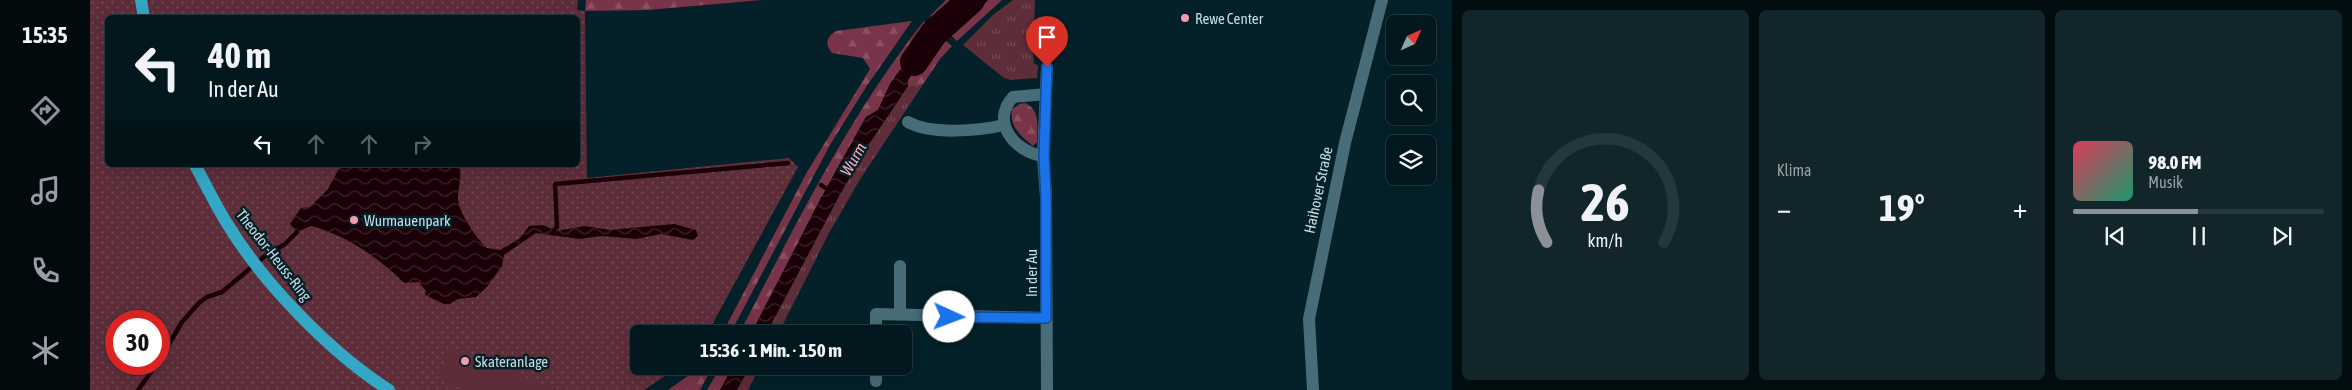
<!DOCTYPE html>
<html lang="de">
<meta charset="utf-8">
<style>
:root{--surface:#03181e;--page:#11252b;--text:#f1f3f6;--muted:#97a0a4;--line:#24373c;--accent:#8c9099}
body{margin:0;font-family:"Asap Condensed",sans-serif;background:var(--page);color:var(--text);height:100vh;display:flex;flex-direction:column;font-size:19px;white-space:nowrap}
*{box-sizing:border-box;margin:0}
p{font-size:16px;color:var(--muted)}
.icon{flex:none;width:28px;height:28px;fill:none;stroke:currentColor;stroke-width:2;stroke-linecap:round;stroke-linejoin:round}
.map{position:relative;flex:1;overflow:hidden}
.sheet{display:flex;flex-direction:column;gap:10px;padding:10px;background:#020d10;width:900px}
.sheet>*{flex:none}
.guide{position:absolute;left:15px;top:15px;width:475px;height:152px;border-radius:8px;box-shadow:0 5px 20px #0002,0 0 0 1px var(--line);background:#03181e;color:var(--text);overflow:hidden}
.needle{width:32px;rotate:45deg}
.fabs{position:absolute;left:1296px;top:15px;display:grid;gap:10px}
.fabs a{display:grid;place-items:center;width:50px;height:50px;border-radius:8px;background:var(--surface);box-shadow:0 5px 20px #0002,0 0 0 1px var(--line);font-size:25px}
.speed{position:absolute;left:15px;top:310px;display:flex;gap:10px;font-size:25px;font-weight:700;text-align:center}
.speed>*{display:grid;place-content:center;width:65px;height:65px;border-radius:50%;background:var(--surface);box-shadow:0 5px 20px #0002,0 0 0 1px var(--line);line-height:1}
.speed .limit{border:8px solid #d22;background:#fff;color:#111}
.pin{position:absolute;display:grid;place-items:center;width:42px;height:42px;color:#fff;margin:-51px -21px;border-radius:50% 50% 50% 0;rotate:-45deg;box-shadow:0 0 5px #0007}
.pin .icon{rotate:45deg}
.me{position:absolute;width:55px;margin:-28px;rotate:92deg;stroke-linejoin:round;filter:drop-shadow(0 0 4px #0008)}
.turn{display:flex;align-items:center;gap:18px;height:105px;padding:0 20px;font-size:22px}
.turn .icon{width:65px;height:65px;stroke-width:2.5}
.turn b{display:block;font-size:35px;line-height:42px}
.lanes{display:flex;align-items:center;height:48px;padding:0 20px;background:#0003;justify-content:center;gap:25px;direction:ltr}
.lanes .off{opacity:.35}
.big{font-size:38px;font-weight:700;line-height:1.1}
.sheet .widget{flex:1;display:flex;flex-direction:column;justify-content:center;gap:8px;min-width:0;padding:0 18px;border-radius:8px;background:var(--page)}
.sheet .dial{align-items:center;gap:0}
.dial svg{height:130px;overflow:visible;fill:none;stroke:var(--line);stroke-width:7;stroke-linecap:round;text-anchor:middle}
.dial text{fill:var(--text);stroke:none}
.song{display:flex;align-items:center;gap:15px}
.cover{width:60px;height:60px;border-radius:8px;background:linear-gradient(135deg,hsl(350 70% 55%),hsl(160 70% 35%))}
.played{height:5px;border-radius:2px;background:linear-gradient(90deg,var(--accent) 50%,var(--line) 50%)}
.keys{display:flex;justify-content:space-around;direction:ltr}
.heat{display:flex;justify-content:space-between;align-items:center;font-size:28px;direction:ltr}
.sheet .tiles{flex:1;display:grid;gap:10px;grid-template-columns:repeat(3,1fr)}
.trip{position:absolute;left:540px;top:325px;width:282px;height:50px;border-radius:8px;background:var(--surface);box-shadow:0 5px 20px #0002,0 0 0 1px var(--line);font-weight:700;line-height:50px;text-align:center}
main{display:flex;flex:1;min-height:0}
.tab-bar{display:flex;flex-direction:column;width:90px;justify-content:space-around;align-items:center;background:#010a0c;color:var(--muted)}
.tab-bar .icon{width:35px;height:35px}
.tab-bar .current{color:var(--accent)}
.tab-bar b{font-size:22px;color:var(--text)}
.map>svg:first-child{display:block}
</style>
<main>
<nav class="tab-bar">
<b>15:35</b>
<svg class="icon current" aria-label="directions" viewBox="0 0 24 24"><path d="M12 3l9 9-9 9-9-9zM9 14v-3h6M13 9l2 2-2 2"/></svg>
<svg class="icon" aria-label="music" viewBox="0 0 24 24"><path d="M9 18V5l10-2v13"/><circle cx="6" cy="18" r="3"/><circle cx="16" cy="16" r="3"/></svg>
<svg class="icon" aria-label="phone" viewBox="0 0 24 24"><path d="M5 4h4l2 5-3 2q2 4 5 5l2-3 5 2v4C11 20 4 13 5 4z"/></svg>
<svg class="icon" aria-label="climate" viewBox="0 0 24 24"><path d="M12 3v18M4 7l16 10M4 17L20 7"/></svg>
</nav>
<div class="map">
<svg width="1362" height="390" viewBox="0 0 1362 390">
<defs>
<pattern id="grass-tufts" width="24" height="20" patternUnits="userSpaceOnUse" patternTransform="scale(1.25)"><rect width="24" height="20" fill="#5d2d3a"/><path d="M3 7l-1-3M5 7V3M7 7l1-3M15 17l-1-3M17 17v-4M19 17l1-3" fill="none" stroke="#734b56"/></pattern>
<pattern id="forest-firs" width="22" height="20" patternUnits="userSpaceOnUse" patternTransform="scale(1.25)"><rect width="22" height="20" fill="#783448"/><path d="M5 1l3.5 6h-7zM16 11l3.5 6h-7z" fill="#8a5162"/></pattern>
<pattern id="park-dots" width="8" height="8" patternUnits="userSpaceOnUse" patternTransform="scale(1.25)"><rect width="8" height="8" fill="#5d2d3a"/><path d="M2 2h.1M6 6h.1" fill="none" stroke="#734b56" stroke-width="1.8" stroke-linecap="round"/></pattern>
<pattern id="water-waves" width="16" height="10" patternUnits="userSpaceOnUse" patternTransform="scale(1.25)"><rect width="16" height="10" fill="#1b0007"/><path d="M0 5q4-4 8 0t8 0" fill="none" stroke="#3b252b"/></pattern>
</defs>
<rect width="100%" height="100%" fill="#042028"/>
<g fill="url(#grass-tufts)">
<path d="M923,0h22l-2,54 1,10 4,1 -1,13 -26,2 -7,-2 -41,-33 30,-30z"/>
<path d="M834,83l-65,98 -30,52 -51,101h-12l73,-138 30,-52 39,-58 10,1z"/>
<path d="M660,366h10l-12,24h-11z"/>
</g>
<g fill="url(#forest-firs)">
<path d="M496,0h175l-113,10 -63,1z"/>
<path d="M856,0h17l-25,23 -8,-7z"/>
<path d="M898,0h14l-45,41 -11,-11 20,-19 15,-4z"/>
<path d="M822,21l-46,66 -36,58 -100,189h-8l85,-162 63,-103 -7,-11 -31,-5c-7,-9 -6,-16 4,-22z"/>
<path d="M834,21l7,8 -40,53 -13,28 -12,7 -44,79 -71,138h-12c56,-108 109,-217 185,-313z"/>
<path d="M849,35l13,11 -12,13 -16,24 -6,4 -10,-1v-6z"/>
<path d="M935,103c16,7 12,24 12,39l-4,4c-12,-10 -24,-19 -21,-37l8,-5z"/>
<path d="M612,366h11l-13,24h-32z"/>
<path d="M631,366h12l-13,24h-13z"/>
</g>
<path fill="url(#park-dots)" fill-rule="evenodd" d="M0,0h488l-1,10 8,1 2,167 202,-20 9,9 -91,167h-68v32h41l-36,24h-554zM18,18h470v147h-470zM26,321h43v43h-43z"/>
<path fill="#5d2d3a" d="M361,347l2,1 104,42h-92l-27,-11z"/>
<g fill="url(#water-waves)">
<path d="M873,0h25l-7,7 -15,4 -20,19 -8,-7z"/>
<path d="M841,29l8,6 -31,45v6l-39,58 -30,52 -73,138h-15l71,-138 44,-79 12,-7 13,-28z"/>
<path d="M251,165h118c3,12 0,19 -1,32 -1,14 19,42 29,51l13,2 20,-12 9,-12 14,-1 13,6 29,-5 25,4 64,-6 22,6 2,6 -5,4 -32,-6 -25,5 -34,-3 -23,3 -43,-6 -32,22 -2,11 -15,21 -11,10 -18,2 -8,5h-6l-19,-9 1,-4 -7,-9 -15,1c-25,-25 -58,-48 -93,-57l-14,6 -7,-8 11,-16 9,-1 18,-18z"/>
<path d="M643,366h17l-13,24h-17z"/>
</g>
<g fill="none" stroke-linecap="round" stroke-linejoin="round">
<g stroke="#1b0007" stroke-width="4.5">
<path d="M731,185l9,6"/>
<path d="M464,230l3,-3 -2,-43 233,-21"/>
<path d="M69,361l23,-39 17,-19 8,-6 15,-5 43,-36 20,-12 12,-12"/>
<path d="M48,390l19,-26"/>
</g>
<path stroke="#1b0007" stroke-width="28" d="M824,62l20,-29 37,-33"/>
<g stroke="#486d79" stroke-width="12">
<path d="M957,67l-4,89 3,41 1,193"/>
<path d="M818,122c23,13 70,9 96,3"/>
<path d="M953,156c-28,-4 -53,-34 -30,-59l33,-3"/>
<path d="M810,314v-48"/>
<path d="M786,334v-20l170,4"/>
<path d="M786,366v15"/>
<path d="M1223,390l-4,-71 36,-176 37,-143"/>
</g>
<g stroke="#34a7c4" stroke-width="12">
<path d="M51,0l3,18"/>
<path d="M105,165c11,20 21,41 33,60 36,59 103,128 161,165"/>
</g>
</g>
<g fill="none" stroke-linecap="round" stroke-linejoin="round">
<defs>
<path id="route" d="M859,317l97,1v-121l-2,-41 3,-89"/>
</defs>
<use href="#route" stroke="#114b97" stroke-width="12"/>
<use href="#route" stroke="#1a73e8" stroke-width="9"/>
</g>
<g fill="#f29aaf" stroke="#042028" stroke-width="2">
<circle cx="1095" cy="18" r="5"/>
<circle cx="264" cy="220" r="5"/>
<circle cx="375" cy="361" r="5"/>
</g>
<g text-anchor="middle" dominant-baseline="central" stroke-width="5" stroke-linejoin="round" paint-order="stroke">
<g font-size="15" fill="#c8dce2" stroke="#042028" text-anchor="start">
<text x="1105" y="18">Rewe Center</text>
<text x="274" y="220">Wurmauenpark</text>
<text x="385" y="361">Skateranlage</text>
</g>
<g font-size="15" fill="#c8dce2" stroke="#042028">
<text transform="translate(1228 190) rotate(-78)">Haihover Straße</text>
<text transform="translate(184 255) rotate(52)">Theodor-Heuss-Ring</text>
<text transform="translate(941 273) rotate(-90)">In der Au</text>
</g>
<g font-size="16" font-style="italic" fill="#fca8bc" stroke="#042028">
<text transform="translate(763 159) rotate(-60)">Wurm</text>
</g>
</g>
</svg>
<div class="fabs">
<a><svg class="needle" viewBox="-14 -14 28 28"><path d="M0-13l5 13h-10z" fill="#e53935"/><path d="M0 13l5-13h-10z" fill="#97a0a4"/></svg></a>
<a><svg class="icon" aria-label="search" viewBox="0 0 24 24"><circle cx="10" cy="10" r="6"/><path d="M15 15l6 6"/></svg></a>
<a><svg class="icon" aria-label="layers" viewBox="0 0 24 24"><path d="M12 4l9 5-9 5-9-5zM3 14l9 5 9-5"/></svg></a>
</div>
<div class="speed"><div class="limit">30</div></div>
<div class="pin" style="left:957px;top:67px;background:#d93025"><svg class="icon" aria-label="arrive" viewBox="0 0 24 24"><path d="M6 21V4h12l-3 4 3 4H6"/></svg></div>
<svg class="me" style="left:859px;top:317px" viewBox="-20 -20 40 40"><circle r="19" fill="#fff"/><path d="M0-13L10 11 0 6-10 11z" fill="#1a73e8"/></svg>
<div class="trip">15:36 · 1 Min. · 150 m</div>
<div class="guide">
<div class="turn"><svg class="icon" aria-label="left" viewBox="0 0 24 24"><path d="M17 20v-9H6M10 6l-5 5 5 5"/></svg><div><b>40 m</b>In der Au</div></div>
<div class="lanes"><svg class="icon" aria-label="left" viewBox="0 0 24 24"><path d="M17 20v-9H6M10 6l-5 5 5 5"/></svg><svg class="icon off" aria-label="ahead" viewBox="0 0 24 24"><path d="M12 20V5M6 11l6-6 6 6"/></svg><svg class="icon off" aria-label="ahead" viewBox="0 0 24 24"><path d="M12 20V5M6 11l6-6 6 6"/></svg><svg class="icon off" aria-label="right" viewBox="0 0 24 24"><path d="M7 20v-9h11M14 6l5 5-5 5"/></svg></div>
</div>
</div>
<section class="sheet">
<div class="tiles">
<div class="widget dial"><svg viewBox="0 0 100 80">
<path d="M14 69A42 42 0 1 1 86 69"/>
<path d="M14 69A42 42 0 0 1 9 37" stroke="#8c9099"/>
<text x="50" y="56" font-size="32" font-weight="700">26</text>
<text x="50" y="72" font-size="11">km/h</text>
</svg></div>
<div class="widget"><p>Klima</p>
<div class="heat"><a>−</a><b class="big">19°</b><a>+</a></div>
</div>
<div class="widget">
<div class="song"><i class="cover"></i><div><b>98.0 FM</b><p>Musik</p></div></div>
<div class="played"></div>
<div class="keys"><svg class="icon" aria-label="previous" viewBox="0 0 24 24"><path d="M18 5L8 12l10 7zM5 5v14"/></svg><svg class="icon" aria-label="pause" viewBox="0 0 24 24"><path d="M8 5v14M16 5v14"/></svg><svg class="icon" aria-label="next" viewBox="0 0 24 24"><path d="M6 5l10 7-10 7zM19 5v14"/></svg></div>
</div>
</div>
</section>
</main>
